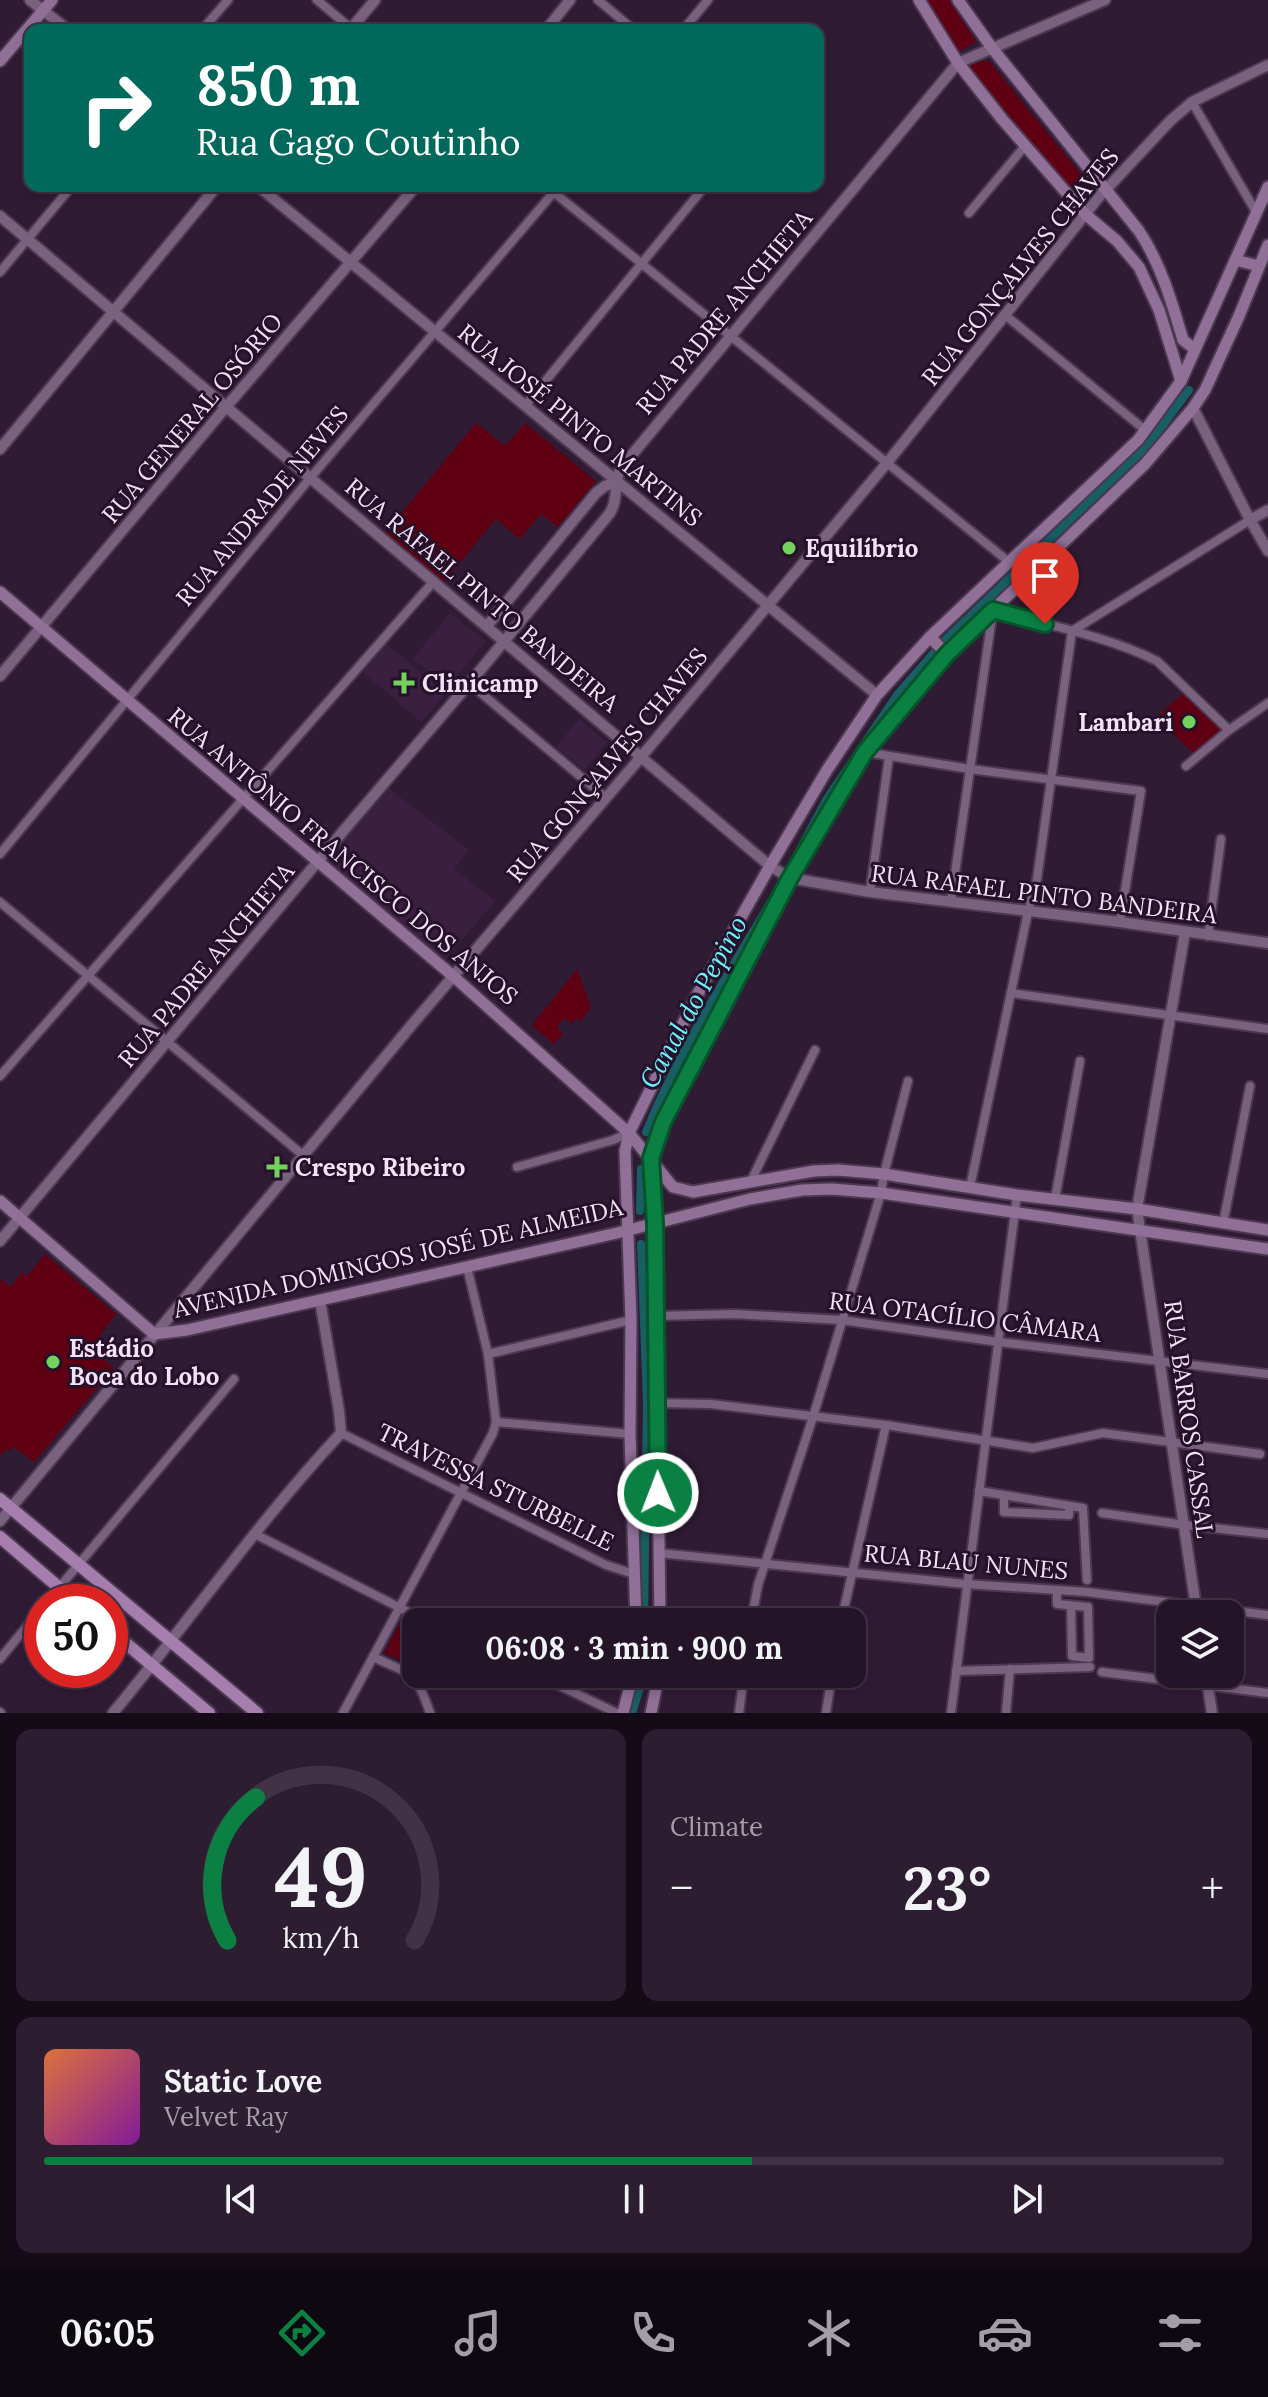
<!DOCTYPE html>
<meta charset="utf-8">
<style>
:root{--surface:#241428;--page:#2c1d30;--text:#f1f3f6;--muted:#a39ea8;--line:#413345;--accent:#0b8043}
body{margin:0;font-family:Lora,serif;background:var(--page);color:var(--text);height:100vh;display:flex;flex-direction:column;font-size:30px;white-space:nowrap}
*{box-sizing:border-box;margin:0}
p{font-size:26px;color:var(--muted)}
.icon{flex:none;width:44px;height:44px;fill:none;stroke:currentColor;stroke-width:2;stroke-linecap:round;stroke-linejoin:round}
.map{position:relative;height:1713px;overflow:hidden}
.sheet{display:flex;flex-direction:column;gap:16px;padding:16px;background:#140b16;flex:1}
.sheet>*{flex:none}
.hud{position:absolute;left:24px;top:24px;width:800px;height:168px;border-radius:16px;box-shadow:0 4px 12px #0003,0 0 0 2px var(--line);background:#00695c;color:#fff;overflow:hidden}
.tools{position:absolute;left:1156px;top:1600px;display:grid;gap:16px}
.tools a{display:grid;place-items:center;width:88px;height:88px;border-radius:16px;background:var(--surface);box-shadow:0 4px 12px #0003,0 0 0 2px var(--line);font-size:40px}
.speed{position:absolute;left:24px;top:1584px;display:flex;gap:16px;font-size:40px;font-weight:700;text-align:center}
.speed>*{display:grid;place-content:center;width:104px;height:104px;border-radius:50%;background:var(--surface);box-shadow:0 4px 12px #0003,0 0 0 2px var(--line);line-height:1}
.speed .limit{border:12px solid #d22;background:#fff;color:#111}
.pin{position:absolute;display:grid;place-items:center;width:68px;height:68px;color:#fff;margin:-82px -34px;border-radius:50% 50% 50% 0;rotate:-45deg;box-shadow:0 0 8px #0007}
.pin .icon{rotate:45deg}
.me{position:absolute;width:88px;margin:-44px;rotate:359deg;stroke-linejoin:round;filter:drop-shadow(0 0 6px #0008)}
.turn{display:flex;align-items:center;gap:28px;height:168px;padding:0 40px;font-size:36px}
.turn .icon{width:104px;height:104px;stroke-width:2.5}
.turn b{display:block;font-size:56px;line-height:68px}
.big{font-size:60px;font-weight:800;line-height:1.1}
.sheet .widget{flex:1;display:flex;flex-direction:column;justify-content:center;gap:12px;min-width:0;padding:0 28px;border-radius:16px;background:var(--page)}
.sheet .dial{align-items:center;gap:0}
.dial svg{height:208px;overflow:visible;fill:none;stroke:var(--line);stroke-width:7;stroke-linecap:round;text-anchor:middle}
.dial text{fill:var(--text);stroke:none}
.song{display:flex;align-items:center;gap:24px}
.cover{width:96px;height:96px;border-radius:12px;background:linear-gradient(135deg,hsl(20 70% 55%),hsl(290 70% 35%))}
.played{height:8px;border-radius:4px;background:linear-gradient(90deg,var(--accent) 60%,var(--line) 60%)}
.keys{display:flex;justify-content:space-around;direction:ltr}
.heat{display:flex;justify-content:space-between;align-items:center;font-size:44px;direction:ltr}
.sheet .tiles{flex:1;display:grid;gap:16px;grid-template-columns:1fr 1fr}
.widget:last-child{grid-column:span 2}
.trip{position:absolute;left:402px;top:1608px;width:464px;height:80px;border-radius:16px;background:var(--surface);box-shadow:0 4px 12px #0003,0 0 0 2px var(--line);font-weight:800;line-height:80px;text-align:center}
.dock{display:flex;height:128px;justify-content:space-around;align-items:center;background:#0e0810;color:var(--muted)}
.dock .icon{width:56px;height:56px}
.dock .on{color:var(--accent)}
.dock b{font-size:36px;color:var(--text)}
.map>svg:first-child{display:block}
</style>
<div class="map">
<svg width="1268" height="1713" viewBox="0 0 1268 1713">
<rect width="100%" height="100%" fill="#301b35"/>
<g fill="#3a1f40">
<path d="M450,613l36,28 -38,46 -35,-28z"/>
<path d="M387,644l58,50 -24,28 -58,-50z"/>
<path d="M579,719l28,24 -23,27 -28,-23z"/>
<path d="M389,789l80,61 -15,19 41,32 -52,61 -118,-101z"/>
</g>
<g fill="#600013">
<path d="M923,0h26l27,42 -19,10z"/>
<path d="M988,60l105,129 -12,14 -72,-83 -43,-55z"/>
<path d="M476,423l29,23 20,-23 71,58 -38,46 -17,-13 -21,25 -24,-20 -52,63 -59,-49z"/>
<path d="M1185,692l38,35 -28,27 -40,-36z"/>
<path d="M577,969l14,39 -11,13 -4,-3 -4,5 -8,-5 -7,10 6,6 -9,10 -22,-19z"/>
<path d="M45,1254l71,60 -16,21 -2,20 16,13 -80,94 -20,-15 -4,4 -4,-2 -6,6v-176l10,8 12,-15 5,4z"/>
<path d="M402,1620l14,7v28l-4,10 -28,-12z"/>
</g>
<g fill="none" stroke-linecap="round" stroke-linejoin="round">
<g stroke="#175f63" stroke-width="8">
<path d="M791,866l35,-66 71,-105 48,-55 203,-195 41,-55"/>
<path d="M646,1132c34,-84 84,-161 130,-239"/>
<path d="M640,1211l1,-42"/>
<path d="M641,1244l6,158 -3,220"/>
<path d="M632,1713l8,-25 2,-14"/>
</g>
<defs>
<g id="minor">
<path d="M317,0l36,30"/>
<path d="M598,0l36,30"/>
<path d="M202,30l26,-30"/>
<path d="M683,30l25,-30"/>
<path d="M1192,102l64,110"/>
<path d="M546,186l463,376"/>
<path d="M969,213l56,-67"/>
<path d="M0,272l72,-86"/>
<path d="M1005,315l140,115"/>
<path d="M525,406l180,-220"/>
<path d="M469,683l136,114"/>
<path d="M865,752l105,17 171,22 -21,131"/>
<path d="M1186,766l43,-36 39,-27"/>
<path d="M0,854l311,-377 248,-291"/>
<path d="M870,892l19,-135"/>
<path d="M951,901l42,-291c51,14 117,27 164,51l72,69"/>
<path d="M0,902l304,254"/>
<path d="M1208,936l13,-97"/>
<path d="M1011,993l257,36"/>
<path d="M0,1076l434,-495"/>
<path d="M517,1167l96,-27 16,-7"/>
<path d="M750,1183l65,-133"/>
<path d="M970,1187l58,-275 9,-33 35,-248 178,-111"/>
<path d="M1055,1199l25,-138"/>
<path d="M1223,1224l27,-138"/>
<path d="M656,1316l79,-2 106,6 158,22 269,32"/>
<path d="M488,1354l143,-34"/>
<path d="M656,1403l55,1 175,21 147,23 70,-15 157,21"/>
<path d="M496,1422l134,12"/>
<path d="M341,1433l265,132 28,9"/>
<path d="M979,1491l104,17 4,72"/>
<path d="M1004,1496v16l65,3v-9"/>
<path d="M1102,1513l83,12 83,9"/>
<path d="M255,1534l173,88"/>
<path d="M659,1553l307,31 121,8 181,23"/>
<path d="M1057,1590v14l31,3 1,51 -17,-2 -1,-51"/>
<path d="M47,1602l187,-223"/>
<path d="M751,1622l7,-37 55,-168 68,-224 3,-19 24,-93"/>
<path d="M841,1622l45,-197"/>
<path d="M373,1657c39,18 43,14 57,56"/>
<path d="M0,1659l42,-51"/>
<path d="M956,1671l134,-4"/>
<path d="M1102,1672l166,21"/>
<path d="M535,1674l82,39"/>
<path d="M0,1712l1,1"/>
<path d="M343,1713l150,-280 3,-11 -8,-68 -21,-87"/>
<path d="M739,1713l5,-39"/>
<path d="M826,1713l6,-39"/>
<path d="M951,1713l66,-518"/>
<path d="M1006,1713l4,-44"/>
</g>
<g id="tertiary">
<path d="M30,0l38,30"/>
<path d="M350,30l25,-30"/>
<path d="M546,30l24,-30"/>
<path d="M258,186l619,509"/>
<path d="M0,216l770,650 20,12 80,14 250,30 148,21"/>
<path d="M1193,408l57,112 18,31"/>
<path d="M0,449l217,-263"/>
<path d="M1250,520l18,-10"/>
<path d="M487,626l109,-133 9,-7 11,-4"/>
<path d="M0,676l226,-269 190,-221"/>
<path d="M1185,932l-48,277 60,405"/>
<path d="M0,1241l345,-412 128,-150 137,-166c9,-15 3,-30 11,-45l337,-405 147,-63"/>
<path d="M0,1521l415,-500 226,-264 246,-294 212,-266 71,-76 22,-19 76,-37"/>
<path d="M1206,1674l6,39"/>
<path d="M113,1713c77,-93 146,-192 228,-280l-2,-22 -19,-111"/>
</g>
<g id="secondary">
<path d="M919,0l39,63 44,56 83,95 32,27 22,26 20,43 22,71"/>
<path d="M958,0l34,48 147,183c22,33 33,72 44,109l9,7 4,-1"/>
<path d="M0,61l52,-61"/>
<path d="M1235,260l24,6"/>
<path d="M0,592l453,384 176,157 44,54 20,5 121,-21 24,-1 46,4 133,21 120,14 131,21"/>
<path d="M930,637l17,17"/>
<path d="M0,1201l154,133 33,-4 430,-97 133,-34 52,-9 30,-1 49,4 387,56"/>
<path d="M636,1622l-6,-188 1,-114 -6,-169 4,-18 67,-136 74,-131 57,-96 50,-75 53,-58 208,-197 43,-59 87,-194"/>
<path d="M660,1622l-5,-399 -4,-65 12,-36 127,-244 75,-126 82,-98 198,-190 48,-56 12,-18 34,-74 29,-71"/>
<path d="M623,1713l10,-39"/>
<path d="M651,1713l8,-39"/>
</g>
<g id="primary">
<path d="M0,1499l257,214"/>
<path d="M0,1537l76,65"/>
<path d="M110,1630l99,83"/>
</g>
</defs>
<use href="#minor" stroke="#4c3950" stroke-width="12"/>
<use href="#tertiary" stroke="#4c3950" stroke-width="14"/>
<use href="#secondary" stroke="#4c3950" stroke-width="15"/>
<use href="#primary" stroke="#4c3950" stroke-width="16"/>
<use href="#minor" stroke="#7a6180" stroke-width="8"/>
<use href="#tertiary" stroke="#7a6180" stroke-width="10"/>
<use href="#secondary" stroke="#907097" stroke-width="11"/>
<use href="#primary" stroke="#a57eae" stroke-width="12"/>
</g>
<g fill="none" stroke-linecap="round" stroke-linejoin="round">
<defs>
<path id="route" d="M658,1493l-3,-270 -4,-65 12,-36 127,-244 75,-126 82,-98 46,-44 52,14"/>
</defs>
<use href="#route" stroke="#07532c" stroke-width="20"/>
<use href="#route" stroke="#0b8043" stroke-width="14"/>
</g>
<g fill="#72d25d" stroke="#26112b" stroke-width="3">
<circle cx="789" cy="548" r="8"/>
<path d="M400 671h8v8h8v8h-8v8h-8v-8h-8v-8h8z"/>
<circle cx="1189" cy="722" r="8"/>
<path d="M273 1155h8v8h8v8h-8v8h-8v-8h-8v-8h8z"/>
<circle cx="53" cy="1362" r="8"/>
</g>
<g text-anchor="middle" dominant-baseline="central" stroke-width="6" stroke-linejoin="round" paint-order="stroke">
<g font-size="24" fill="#f1e2f4" stroke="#26112b">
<text transform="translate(1020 267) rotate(-51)">RUA GONÇALVES CHAVES</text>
<text transform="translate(724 312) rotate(-50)">RUA PADRE ANCHIETA</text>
<text transform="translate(192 418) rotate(-50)">RUA GENERAL OSÓRIO</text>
<text transform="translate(580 425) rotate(39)">RUA JOSÉ PINTO MARTINS</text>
<text transform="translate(262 506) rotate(-50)">RUA ANDRADE NEVES</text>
<text transform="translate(482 595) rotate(40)">RUA RAFAEL PINTO BANDEIRA</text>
<text transform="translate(607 765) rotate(-50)">RUA GONÇALVES CHAVES</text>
<text transform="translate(343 856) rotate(40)">RUA ANTÔNIO FRANCISCO DOS ANJOS</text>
<text transform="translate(1044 894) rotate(7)">RUA RAFAEL PINTO BANDEIRA</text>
<text transform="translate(206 965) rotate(-50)">RUA PADRE ANCHIETA</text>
<text transform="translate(398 1258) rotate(-13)">AVENIDA DOMINGOS JOSÉ DE ALMEIDA</text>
<text transform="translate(965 1317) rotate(7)">RUA OTACÍLIO CÂMARA</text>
<text transform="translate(1189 1419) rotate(82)">RUA BARROS CASSAL</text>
<text transform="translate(496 1487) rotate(26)">TRAVESSA STURBELLE</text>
<text transform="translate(966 1562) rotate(5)">RUA BLAU NUNES</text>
</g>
<g font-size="24" font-weight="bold" fill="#f1e2f4" stroke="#26112b" text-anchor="start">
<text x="805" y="548">Equilíbrio</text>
<text x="422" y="683">Clinicamp</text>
<text x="1173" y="722" text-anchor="end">Lambari</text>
<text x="295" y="1167">Crespo Ribeiro</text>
<text x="69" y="1348">Estádio<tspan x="69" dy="28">Boca do Lobo</tspan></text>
</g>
<g font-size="26" font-style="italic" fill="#6bf5fd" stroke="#26112b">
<text transform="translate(693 1002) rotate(-61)">Canal do Pepino</text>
</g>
</g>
</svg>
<div class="tools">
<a><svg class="icon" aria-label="layers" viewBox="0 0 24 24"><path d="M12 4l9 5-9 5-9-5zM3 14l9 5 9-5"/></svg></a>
</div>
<div class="speed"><div class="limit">50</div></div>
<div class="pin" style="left:1045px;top:624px;background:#d93025"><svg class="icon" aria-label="arrive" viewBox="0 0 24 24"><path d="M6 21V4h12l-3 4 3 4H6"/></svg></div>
<svg class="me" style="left:658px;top:1493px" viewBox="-20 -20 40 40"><circle r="17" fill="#0b8043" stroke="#fff" stroke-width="3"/><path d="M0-11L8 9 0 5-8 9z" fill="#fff"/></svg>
<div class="trip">06:08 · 3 min · 900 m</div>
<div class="hud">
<div class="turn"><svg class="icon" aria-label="right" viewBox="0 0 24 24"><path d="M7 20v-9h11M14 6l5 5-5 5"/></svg><div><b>850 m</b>Rua Gago Coutinho</div></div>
</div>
</div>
<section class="sheet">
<div class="tiles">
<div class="widget dial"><svg viewBox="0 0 100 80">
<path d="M14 69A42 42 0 1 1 86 69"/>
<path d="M14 69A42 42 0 0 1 25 14" stroke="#0b8043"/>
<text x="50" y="56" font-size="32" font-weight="700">49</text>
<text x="50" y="72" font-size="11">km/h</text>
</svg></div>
<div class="widget"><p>Climate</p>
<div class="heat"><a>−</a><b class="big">23°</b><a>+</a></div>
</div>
<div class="widget">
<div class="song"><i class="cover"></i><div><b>Static Love</b><p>Velvet Ray</p></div></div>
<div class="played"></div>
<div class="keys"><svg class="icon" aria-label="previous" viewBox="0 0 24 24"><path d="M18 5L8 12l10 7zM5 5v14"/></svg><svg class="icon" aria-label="pause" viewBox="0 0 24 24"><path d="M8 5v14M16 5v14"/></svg><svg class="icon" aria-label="next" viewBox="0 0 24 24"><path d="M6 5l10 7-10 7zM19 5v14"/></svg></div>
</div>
</div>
</section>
<nav class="dock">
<b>06:05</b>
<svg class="icon on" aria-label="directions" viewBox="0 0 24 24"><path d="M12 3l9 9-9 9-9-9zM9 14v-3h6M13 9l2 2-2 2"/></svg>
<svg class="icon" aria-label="music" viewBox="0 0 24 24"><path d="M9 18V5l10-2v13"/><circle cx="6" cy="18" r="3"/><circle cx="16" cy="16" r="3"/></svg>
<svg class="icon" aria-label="phone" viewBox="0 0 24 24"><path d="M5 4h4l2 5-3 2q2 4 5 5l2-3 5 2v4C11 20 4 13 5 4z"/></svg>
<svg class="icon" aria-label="climate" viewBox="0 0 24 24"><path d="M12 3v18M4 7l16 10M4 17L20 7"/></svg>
<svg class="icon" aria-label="car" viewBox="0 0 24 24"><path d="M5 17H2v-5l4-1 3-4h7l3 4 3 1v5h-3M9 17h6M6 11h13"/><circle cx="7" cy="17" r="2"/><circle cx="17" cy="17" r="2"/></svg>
<svg class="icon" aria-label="filters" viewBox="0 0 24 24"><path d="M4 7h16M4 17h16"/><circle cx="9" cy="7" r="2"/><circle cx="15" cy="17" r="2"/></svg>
</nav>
